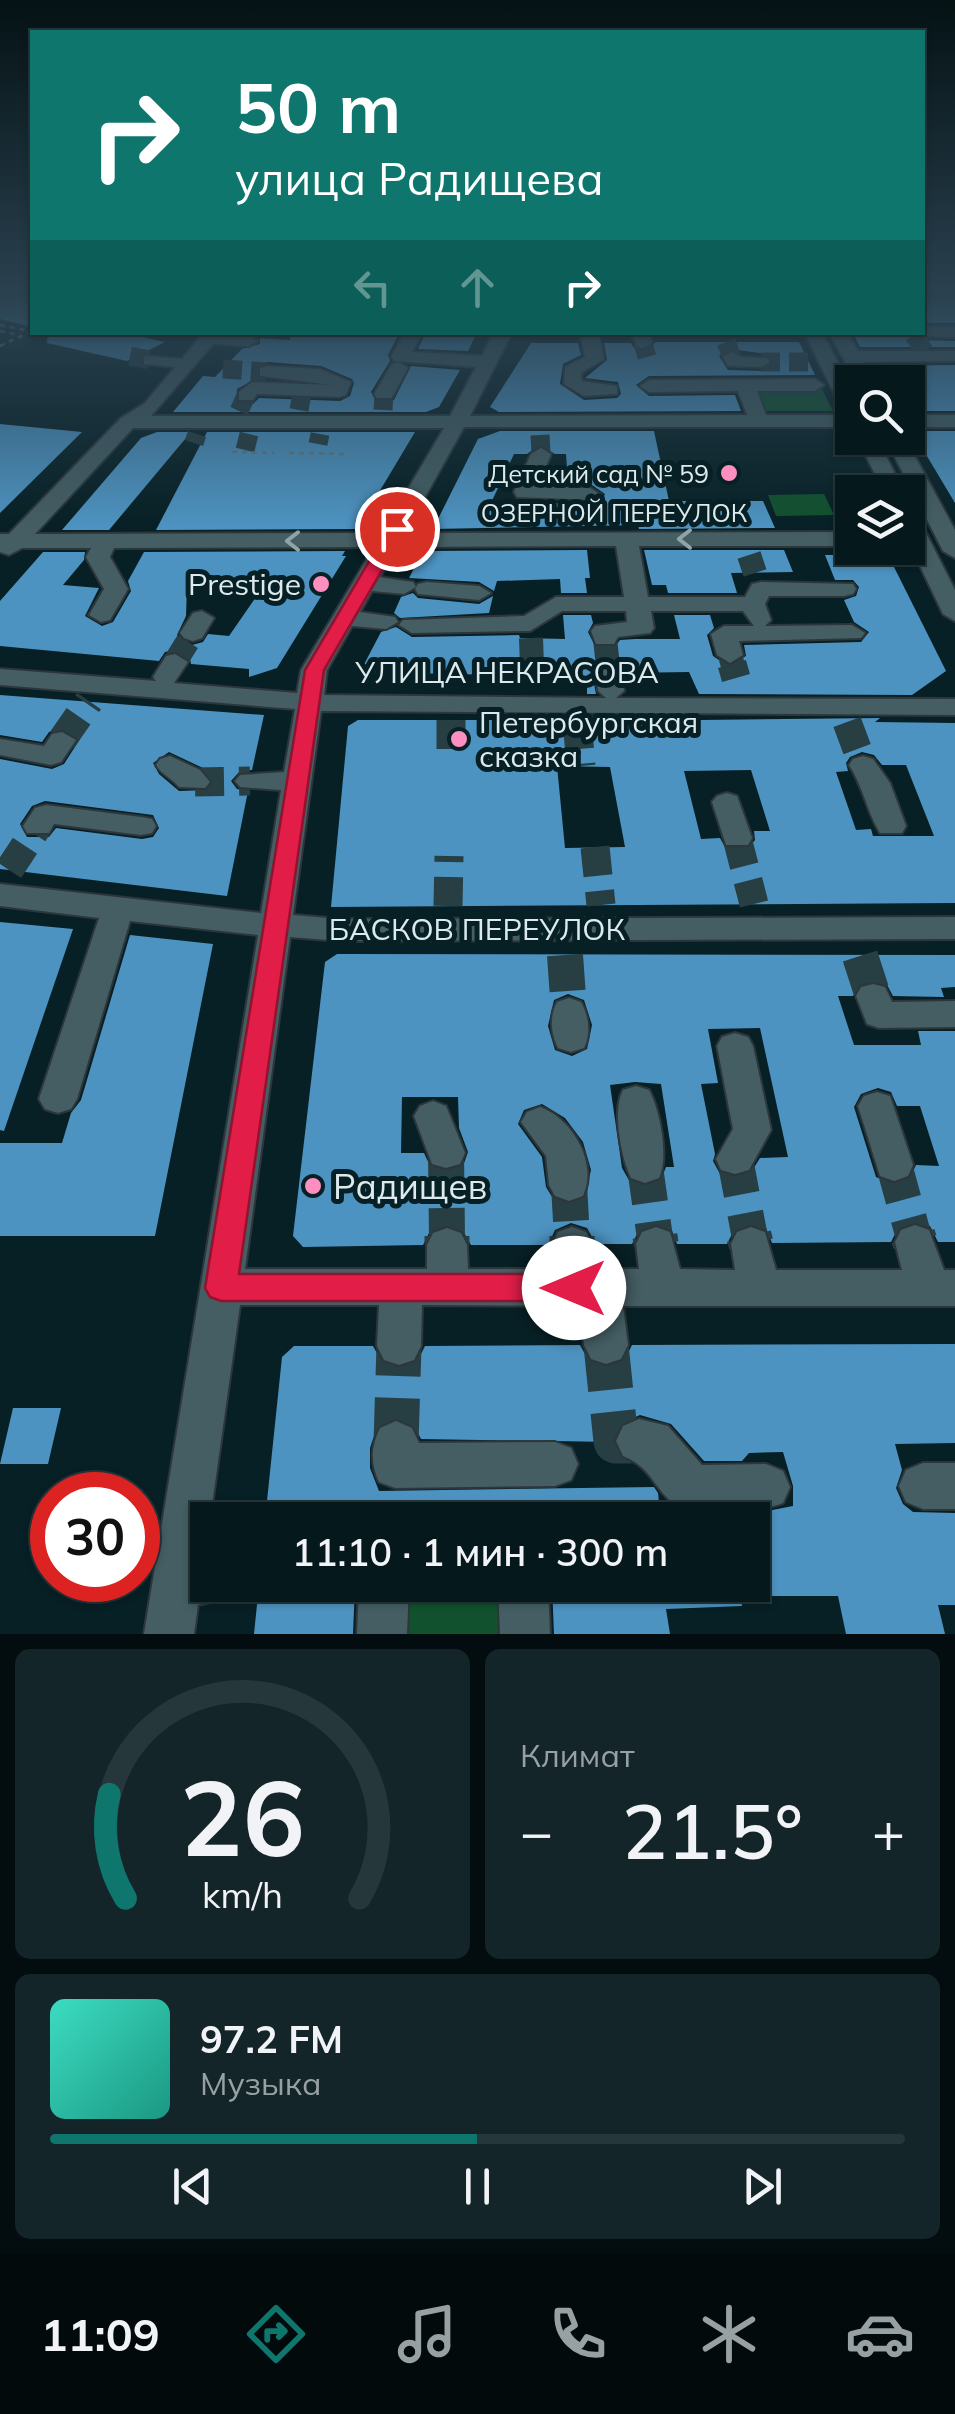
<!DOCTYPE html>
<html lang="ru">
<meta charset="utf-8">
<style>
:root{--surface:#05181c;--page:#132529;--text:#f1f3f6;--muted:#97a0a3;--line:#26373b;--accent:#0f766e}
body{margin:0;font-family:Mulish,sans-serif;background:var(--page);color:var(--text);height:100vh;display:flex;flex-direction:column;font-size:38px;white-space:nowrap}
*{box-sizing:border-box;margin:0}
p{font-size:32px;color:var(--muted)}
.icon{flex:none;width:55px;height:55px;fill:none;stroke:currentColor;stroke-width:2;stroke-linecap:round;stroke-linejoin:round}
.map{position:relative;height:1634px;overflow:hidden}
.panel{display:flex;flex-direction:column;gap:15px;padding:15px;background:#030d0f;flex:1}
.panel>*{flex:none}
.top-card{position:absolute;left:30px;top:30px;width:895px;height:305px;border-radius:0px;box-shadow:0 2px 8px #0004,0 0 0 2px var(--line);background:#0f766e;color:#fff;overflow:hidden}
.buttons{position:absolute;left:835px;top:365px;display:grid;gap:20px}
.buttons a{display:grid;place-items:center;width:90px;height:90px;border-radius:0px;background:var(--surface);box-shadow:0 2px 8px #0004,0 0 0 2px var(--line);font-size:50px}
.speed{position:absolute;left:30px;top:1472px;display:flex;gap:20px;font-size:50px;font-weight:700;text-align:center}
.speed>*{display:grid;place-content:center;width:130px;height:130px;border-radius:50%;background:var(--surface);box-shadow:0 2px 8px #0004,0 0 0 2px var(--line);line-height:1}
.speed .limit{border:15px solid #d22;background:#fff;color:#111}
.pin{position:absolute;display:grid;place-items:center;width:85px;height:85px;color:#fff;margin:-42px;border:5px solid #fff;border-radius:50%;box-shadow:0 2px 10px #0007}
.me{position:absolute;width:110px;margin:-55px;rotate:270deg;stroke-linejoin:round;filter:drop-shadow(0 0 8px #0008)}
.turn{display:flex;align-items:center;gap:35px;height:210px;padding:0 40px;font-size:45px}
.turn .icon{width:130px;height:130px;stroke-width:2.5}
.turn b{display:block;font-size:70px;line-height:85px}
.lanes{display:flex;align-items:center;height:95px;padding:0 40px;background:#0003;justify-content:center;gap:50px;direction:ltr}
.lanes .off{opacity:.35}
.big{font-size:75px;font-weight:600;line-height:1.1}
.panel .card{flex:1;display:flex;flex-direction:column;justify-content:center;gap:15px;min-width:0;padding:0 35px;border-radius:15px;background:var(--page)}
.panel .dial{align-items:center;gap:0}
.dial svg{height:260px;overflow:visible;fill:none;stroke:var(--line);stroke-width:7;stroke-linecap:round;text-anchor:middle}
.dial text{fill:var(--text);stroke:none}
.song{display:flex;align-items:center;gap:30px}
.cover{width:120px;height:120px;border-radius:15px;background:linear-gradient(135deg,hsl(170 70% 55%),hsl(170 70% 35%))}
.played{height:10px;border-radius:5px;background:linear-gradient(90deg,var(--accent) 50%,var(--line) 50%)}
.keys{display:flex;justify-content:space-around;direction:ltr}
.heat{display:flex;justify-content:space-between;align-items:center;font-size:55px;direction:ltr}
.panel .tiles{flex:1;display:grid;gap:15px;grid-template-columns:1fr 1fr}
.card:last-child{grid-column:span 2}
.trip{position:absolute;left:190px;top:1502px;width:580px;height:100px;border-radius:0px;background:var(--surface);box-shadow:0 2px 8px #0004,0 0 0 2px var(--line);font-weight:600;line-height:100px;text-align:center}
.tab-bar{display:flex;height:160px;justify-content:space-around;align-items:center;background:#020a0b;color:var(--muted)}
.tab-bar .icon{width:70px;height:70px}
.tab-bar .current{color:var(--accent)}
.tab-bar b{font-size:45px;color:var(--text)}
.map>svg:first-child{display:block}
</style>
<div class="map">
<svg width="955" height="1634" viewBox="0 0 955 1634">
<rect width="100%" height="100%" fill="#072025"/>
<g fill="#11512e">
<path d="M751,387h70l12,24h-72z"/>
<path d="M824,494l10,21 -58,1 -8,-21z"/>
<path d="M508,1586l1,48h-112l1,-45z"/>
</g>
<g fill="#4d93c1" fill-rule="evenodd">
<path d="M0,299h32v28l-32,-8z"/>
<rect x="922" y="299" width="33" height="24"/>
<path d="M48,332h72l45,10 -38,19 -80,-18z"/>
<path d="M290,332h110l-12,23 2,6 -19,31 6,10 17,-2 17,-34 49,4 -21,37 -13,5h-253l30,-36 12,1 27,-28 18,-5v-6l30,2zM267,362l54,4 31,13 2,4 -4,13 -10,5 -81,-3 -6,6 -17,-1 1,-14 20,-11v-12z"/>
<path d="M426,332h51l-9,19 -50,-2z"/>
<path d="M852,332h58l6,8 39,1v6h-95z"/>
<path d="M656,342h143l16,33 -166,1 -13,9 13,11 86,-1 6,16 -242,1 -9,-5 41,-64h47l3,12 -18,9 -3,20 24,16 33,-2 4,-4 -3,-12 -33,-4 22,-18 -3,-17h27l3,5 8,4zM730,349l37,5 7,9 -13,8 -33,-1 -9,-14z"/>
<path d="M955,365v46h-47v-29h-29l-9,-16z"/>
<path d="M0,424l82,8 -82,81z"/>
<path d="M500,431h154l15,70h94l12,27 -136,1 -1,-4 -205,4 45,-90zM539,445l16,9h11l2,29 24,2 13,9 -4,8 -111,3 24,-51h13z"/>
<path d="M912,431h43v72z"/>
<path d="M157,432h34l-82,98h-47l79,-92z"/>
<path d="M207,432h208l-58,97 -201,1z"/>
<path d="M587,550l3,28h-5l2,15h-26l-1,-14 -63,2 -3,10 -15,-9 -70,-4 14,-27z"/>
<path d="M644,550h140l9,22 -62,1 6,20h-69l-2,-8h-14z"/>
<path d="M345,551l-3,5h4l-69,112 -28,9v-8l-58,-5 -1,-5 -16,-9 -9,2 -6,9 -159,-15v-45l43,-49h42l-1,8 -21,25 36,3 -14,28 17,10 11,-4 18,-31 -3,-10 16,-29zM267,581l-38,55 -21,-2 -5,8 -11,3 -15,-10 9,-19 1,-32z"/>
<path d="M825,555h63l58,116 -34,24 -213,-1 -10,-22 -63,1 -15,-11 -19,11 4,21h-9v-17l-227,-5 21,-40 15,-5 16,10 107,-2 1,3 45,1 -2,-24h28l2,8 -5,9 8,16h18l6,-8 15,-1h45l-6,-24h36l4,13 -7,7 6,21 15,10 18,-10 -2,-11 117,-3 8,-10 -15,-10 -10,-22 12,-4 3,-9 -6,-7h-18z"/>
<path d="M413,593l5,5 61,6 14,-8 -4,17 -89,5 -6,-5 7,-16z"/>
<path d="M0,695l264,20 -12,55 -12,1 -9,10 6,8 11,2 -21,105 -227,-27v-110l52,10 12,-5 16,-25 -19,-11 -12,4 -7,10 -42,-7zM169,752l34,16 11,14 -6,8 -29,1 -20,-17 -6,-11zM45,801l108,14 6,13 -6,9 -11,2 -86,-11 -7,9h-22l-7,-13 12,-18z"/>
<path d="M587,716l28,1 2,4 263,-3 -5,4 80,1v180l-624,4 17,-181 10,-6h229zM862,752l12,3 8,10h24l28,71h-61l-2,-7 -15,1 -20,-58 12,-1 -2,-8 4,-6zM557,766l53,1 15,80 -60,1zM751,770l19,61h-16l1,9 -7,9h-22l-6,-11 -19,1 -17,-68z"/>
<path d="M0,922l73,7 -69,202 -4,-1z"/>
<path d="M130,935l83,9 -58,292h-155v-93h62l9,-30 10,-13z"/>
<path d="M337,954l618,1v32l-14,1 3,9 -51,-1 -7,-13 -12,-3 -14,3 -7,13h-15l16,49h67l-3,-14h37v211h-17l-8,-16 -16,-5 -16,7 -7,14 -119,1 -6,-15 -16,-5 -16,7 -7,14h-50l-6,-16 -16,-5 -16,7 -7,14h-36l-9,-16 -16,-5 -16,7 -7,15h-77l-9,-16 -16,-5 -16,7 -7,14 -120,2 -10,-11 32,-274zM568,994l16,6 8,25 -5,24 -15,7 -17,-6 -7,-24 6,-26zM760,1028l28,129 -28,1 -10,16 -16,4 -14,-4 -7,-13 2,-7 -14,-70 17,-1 -10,-54zM635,1082l26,2 13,83h-8l-6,15 -14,5 -16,-5 -8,-14 -12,-83zM878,1088l13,4 6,14h23l19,60 -23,-1 -7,15 -14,5 -19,-8 -22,-70 7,-13zM402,1097h56l1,31 9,24 -5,14 -18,6 -14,-4 -7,-15h-23zM542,1104l23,14 18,24 8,28 -7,30 -16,5 -14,-5 -8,-13 -4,-30 -24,-33 6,-14z"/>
<path d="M955,1344v99l-60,1 7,26 -6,18 7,16 10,8 42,1v92h-17l7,29h-99l-8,-38h-86v-82l41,-8v-20l-10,-34 -34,1 -7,8h-38l-33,-37 -31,-9 -18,8 -9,19 -192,-3 -7,-14 -20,-7 -17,9 -7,21v20l9,23 275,-4 4,6 3,27h-396l17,-163 12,-11h79l10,18 17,5 17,-7 8,-16 155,-1 10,18 17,5 17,-7 8,-16z"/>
<path d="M13,1408h48l-13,56h-48z"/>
<path d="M259,1585h96l-2,49h-99z"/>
<path d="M552,1585h189l1,21 -76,3 4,25h-116z"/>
</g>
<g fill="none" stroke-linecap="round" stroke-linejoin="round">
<g stroke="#273e43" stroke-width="19" stroke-dasharray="19 9" stroke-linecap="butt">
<path d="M914,335l10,16"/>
<path d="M726,342l6,15"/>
<path d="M643,343l4,14"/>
<path d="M130,356l20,4"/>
<path d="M761,362h48"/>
<path d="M223,369l44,3"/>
<path d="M299,410l3,-16"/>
<path d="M383,410l1,-16"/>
<path d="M239,411l7,-15"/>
<path d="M540,435l1,19"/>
<path d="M194,443l3,-9"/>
<path d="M318,444l2,-10"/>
<path d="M245,450l4,-16"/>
</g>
<g stroke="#273e43" stroke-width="24" stroke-dasharray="24 11" stroke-linecap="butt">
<path d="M749,555l6,18"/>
<path d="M531,638l1,28"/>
<path d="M605,639l3,27"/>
<path d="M730,655l3,11"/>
<path d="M175,662l18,-29"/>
</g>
<g stroke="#273e43" stroke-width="29" stroke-dasharray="29 15" stroke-linecap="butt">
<path d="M532,664l1,12"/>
<path d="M608,664l1,9"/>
<path d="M732,664l4,14"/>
<path d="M451,720v36"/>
<path d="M577,720l4,46"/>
<path d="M847,722l16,43"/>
<path d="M62,740l27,-39"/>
<path d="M195,782l55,-1"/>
<path d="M737,838l17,66"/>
<path d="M595,847l6,58"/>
<path d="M9,870l29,-44"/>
<path d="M448,906l1,-50"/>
</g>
<g stroke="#273e43" stroke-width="36" stroke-dasharray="36 19" stroke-linecap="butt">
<path d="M565,955l4,56"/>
<path d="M860,956l13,40"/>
<path d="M446,1153l1,85"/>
<path d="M735,1159l15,79"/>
<path d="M894,1165l20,73"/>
<path d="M645,1167l10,71"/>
<path d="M569,1185l3,53"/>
</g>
<g stroke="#273e43" stroke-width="45" stroke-dasharray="45 22" stroke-linecap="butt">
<path d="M447,1236v9"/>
<path d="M572,1236v8"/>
<path d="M655,1236l1,8"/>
<path d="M749,1236l2,8"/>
<path d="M913,1236l2,6"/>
<path d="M606,1345l10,96h23"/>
<path d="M396,1443l3,-97"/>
</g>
<defs>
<g id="minor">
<path d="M922,327h33v10l-39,-1 -2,-4h8z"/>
<path d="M204,332l45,4 9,5 -9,5 -36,-2 -62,72h299l26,-49 -82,-6 -3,-4 14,-25h18l-11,20 70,4 12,-24h18l-42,84 277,-1 -9,-24 -89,1 -9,-6 9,-6 166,-1 9,6 -9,6h-58l9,24h86v12h-388l-59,106 447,-1v14h-213l9,51h97l7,-13 9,-2 92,2 3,5 -3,5 -9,2h-75l-4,8 6,16 -6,6 87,-1 13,8 -4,5 -122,3 4,14 -13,8 -13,-8 -6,-21 13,-8h30l-11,-15h-92l3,17 -4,5 -32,4 -4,7h-18l-5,-13 4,-5 32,-4 -1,-11h-64l-32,20 -118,2 -13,-8 4,-5 121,-4 32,-19h68l-8,-51 -219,1 -17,30 33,5 3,5 -12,7 -32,-3 -12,21 35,5 3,5 -12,7 -34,-3 -25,44 -3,25 282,3 -8,-7 -2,-18 13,-8 13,8 2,18 -8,7 339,1v16l-634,-4 -28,204 47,4 615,-2v22l-615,2 -50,-4 -45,332h182v-24l6,-12 14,-5 14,5 6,12 1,24h84v-25l6,-12 14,-5 14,5 6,12 2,25h45l-3,-25 6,-12 14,-5 14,5 10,37 55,1 -4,-26 6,-12 14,-5 14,5 11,38h126l-7,-28 6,-12 14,-5 14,5 15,40h11v36h-332l5,39 -7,14 -15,5 -15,-5 -7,-14 -3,-39 -159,-1 -1,41 -7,14 -15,5 -15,-5 -7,-14 2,-41h-139l-35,250 3,30h23l-5,13 -28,7 -4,29h-50l114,-699 -128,-14 -53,178 -6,10 -13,4 -13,-4 -6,-10 60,-181 -99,-12v-22l261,29 20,-123 -41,-3 -5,-6 5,-6 44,-3 11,-63 -295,-24v-16l156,12 -3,-4 13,-21 9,-2 13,8 -14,21 123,10 4,-23 73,-123 -260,1 -4,9 18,32 -18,31 -9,2 -12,-7 15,-26 -18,-32 5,-9h-69l-13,7 -9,-3v-18h9l112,-116 24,-15 30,-36 -31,-3v-8l38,3zM133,428h311l-62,105 -347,1z"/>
<path d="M580,332h18l6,27 -23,14 1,8 35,5v8l-33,2 -20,-12 1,-17 20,-10z"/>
<path d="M631,332h18l3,11 -9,5 -6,-1z"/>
<path d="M804,332h18l30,59v24l-10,-6z"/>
<path d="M829,332h18l11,19h97v10l-91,1 10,20h-18z"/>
<path d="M732,352l9,5 26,1 3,4 -9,5 -33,-1 -5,-9z"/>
<path d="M399,362l9,6 -14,26 -3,4h-14l-3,-4 18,-30z"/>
<path d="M267,366l53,3 31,13 -5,13 -7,2 -82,-3 -4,6h-14v-8l13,-10 80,3 -72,-9v-8z"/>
<rect x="908" y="415" width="47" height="12"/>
<path d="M857,438h20l27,54h-20z"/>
<path d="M885,438h20l50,92v28l-12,-7z"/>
<path d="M541,448l10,6 -13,32 52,2 11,7 -3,5 -81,-3 -3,-5 17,-38z"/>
<path d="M908,512l11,7 36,71v31l-12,-7 -35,-73z"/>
<path d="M427,582l52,4 12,7 -12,7 -61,-6 -3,-5 3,-5z"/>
<path d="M202,611l12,7 -12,20 -9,3 -9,-3 -4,-5 13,-20z"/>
<path d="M62,732l14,8 -15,22 -10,3 -51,-10v-16l44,7 8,-12z"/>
<path d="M170,756l30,14 10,12 -5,6 -26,-1c-7,-9 -17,-12 -23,-22l4,-6z"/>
<path d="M863,756l10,3 17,24 16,43 -4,7h-22c-13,-21 -17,-47 -31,-68l4,-6z"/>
<path d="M727,793l10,3 15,42 -4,7h-22l-14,-43 5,-6z"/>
<path d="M46,805l95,12 11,2 4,7 -4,7 -11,2 -87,-11 -5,9h-22l-4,-7 12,-18z"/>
<path d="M873,984l12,3 7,15 63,-1v26l-76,1 -12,-4 -11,-28 5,-9z"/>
<path d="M569,998l12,4c8,14 10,33 3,46l-13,4 -13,-4c-7,-13 -9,-32 -1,-46z"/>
<path d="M735,1033l13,4 5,9 18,84 -22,40 -14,4 -14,-4 -5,-11 17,-30 -16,-83 5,-9z"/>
<path d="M636,1086l13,4c11,20 20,68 10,88l-14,5 -14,-5c-10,-20 -19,-68 -8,-88z"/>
<path d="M877,1092l13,4 23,69 -5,11 -14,5 -14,-5 -22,-70 6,-10z"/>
<path d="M433,1101l13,5 19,47 -5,11 -14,4 -14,-4 -18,-48 6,-10z"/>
<path d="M540,1107c32,11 59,57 43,89l-14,5 -14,-5 -6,-11 -3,-29 -25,-34 6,-10z"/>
<path d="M639,1419l29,7 34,39 64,-1 17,7 7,16 -7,16c-21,9 -91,15 -109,1 -22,-18 -22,-36 -51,-48l-7,-15 7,-15z"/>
<path d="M396,1421l16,7 7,15 136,-1 16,6 7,16 -7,16 -16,6 -160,2 -16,-6c-9,-20 -8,-35 1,-54z"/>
<path d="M923,1463h32v46h-32l-17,-7 -7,-16 7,-16z"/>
<path d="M359,1585h50l-2,49h-50z"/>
<path d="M498,1585h50l2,49h-50z"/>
</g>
</defs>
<use href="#minor" stroke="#2c363b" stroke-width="4"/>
<g stroke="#667a7e" stroke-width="2.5" stroke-dasharray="5 5" stroke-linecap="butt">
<path d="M0,325l29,6"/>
<path d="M0,331l20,4"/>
<path d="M0,346l32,-15"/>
<path d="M232,452l42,1"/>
<path d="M289,453l56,1"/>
</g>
<use href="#minor" fill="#445e63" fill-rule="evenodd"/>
</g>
<defs><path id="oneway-chevron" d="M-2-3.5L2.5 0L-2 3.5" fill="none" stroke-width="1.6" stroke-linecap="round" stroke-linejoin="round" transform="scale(2.5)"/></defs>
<g stroke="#90a4a8">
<use href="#oneway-chevron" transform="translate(685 539) rotate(180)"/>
<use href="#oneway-chevron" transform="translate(293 541) rotate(180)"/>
</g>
<linearGradient id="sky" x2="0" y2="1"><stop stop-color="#041214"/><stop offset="0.57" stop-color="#2b4251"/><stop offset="1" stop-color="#2b4251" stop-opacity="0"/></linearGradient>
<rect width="955" height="528" fill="url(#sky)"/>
<path fill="#e11d48" stroke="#92132f" stroke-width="2.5" d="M397,524l9,5 -82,141 -85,604h335l11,4 5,10 -5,9 -11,4h-353l-11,-4 -5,-9 100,-618 83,-141z"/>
<g fill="#fd8ec0" stroke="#072025" stroke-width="4">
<circle cx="729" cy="473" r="10"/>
<circle cx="321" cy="584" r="10"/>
<circle cx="459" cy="739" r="10"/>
<circle cx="313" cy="1186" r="10"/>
</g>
<g text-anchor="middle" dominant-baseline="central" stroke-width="10" stroke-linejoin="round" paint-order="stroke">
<g font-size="25" fill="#dceaed" stroke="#072025" text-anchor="end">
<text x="709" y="473">Детский сад № 59</text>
</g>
<g font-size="25" fill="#dceaed" stroke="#072025">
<text x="614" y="512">ОЗЕРНОЙ ПЕРЕУЛОК</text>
</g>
<g font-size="30" fill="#dceaed" stroke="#072025" text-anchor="end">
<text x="301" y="584">Prestige</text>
<text x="479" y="722" text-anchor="start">Петербургская<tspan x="479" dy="34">сказка</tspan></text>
</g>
<g font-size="30" fill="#dceaed" stroke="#072025">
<text x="507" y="672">УЛИЦА НЕКРАСОВА</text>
<text x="477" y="929">БАСКОВ ПЕРЕУЛОК</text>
</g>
<g font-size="35" fill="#dceaed" stroke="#072025" text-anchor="start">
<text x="333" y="1186">Радищев</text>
</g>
</g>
</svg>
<div class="buttons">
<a><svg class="icon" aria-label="search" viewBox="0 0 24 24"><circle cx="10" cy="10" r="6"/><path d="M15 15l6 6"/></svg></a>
<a><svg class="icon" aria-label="layers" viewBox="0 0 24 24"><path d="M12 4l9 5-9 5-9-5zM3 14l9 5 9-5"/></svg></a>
</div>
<div class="speed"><div class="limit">30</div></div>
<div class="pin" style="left:397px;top:529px;background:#d93025"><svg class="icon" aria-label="arrive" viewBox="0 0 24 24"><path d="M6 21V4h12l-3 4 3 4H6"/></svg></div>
<svg class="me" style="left:574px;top:1288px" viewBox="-20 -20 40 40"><circle r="19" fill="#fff"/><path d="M0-13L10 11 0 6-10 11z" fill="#e11d48"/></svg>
<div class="trip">11:10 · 1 мин · 300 m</div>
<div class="top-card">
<div class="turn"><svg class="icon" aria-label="right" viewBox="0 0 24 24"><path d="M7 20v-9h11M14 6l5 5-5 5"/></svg><div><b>50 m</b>улица Радищева</div></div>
<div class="lanes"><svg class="icon off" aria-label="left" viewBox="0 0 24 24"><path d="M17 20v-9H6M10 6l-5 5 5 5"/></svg><svg class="icon off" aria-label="ahead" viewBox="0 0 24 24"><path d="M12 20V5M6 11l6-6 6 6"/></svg><svg class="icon" aria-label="right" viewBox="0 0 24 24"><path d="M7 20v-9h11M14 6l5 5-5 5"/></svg></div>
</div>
</div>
<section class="panel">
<div class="tiles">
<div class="card dial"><svg viewBox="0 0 100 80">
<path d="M14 69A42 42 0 1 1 86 69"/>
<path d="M14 69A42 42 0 0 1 9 37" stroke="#0f766e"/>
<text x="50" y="56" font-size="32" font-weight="700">26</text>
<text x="50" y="72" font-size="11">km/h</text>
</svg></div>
<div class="card"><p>Климат</p>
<div class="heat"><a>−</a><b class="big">21.5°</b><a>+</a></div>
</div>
<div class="card">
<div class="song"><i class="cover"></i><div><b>97.2 FM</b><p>Музыка</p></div></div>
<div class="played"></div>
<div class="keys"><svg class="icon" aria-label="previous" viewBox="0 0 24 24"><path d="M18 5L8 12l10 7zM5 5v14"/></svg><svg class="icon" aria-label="pause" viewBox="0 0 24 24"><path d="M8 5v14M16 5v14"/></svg><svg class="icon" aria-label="next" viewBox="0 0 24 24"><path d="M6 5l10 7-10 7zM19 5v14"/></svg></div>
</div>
</div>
</section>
<nav class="tab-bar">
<b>11:09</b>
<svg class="icon current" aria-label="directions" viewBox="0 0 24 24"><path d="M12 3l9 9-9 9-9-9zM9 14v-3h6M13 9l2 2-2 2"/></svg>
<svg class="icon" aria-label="music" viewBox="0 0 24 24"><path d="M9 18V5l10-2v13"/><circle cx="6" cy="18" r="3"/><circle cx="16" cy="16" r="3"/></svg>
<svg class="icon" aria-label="phone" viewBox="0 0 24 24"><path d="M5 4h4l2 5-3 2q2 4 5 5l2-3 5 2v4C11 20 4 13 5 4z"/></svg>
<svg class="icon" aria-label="climate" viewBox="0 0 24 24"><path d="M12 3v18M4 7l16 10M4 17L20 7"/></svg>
<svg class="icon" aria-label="car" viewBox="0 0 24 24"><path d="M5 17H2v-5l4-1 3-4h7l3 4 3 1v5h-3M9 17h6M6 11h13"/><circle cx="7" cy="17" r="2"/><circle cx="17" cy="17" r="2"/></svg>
</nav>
